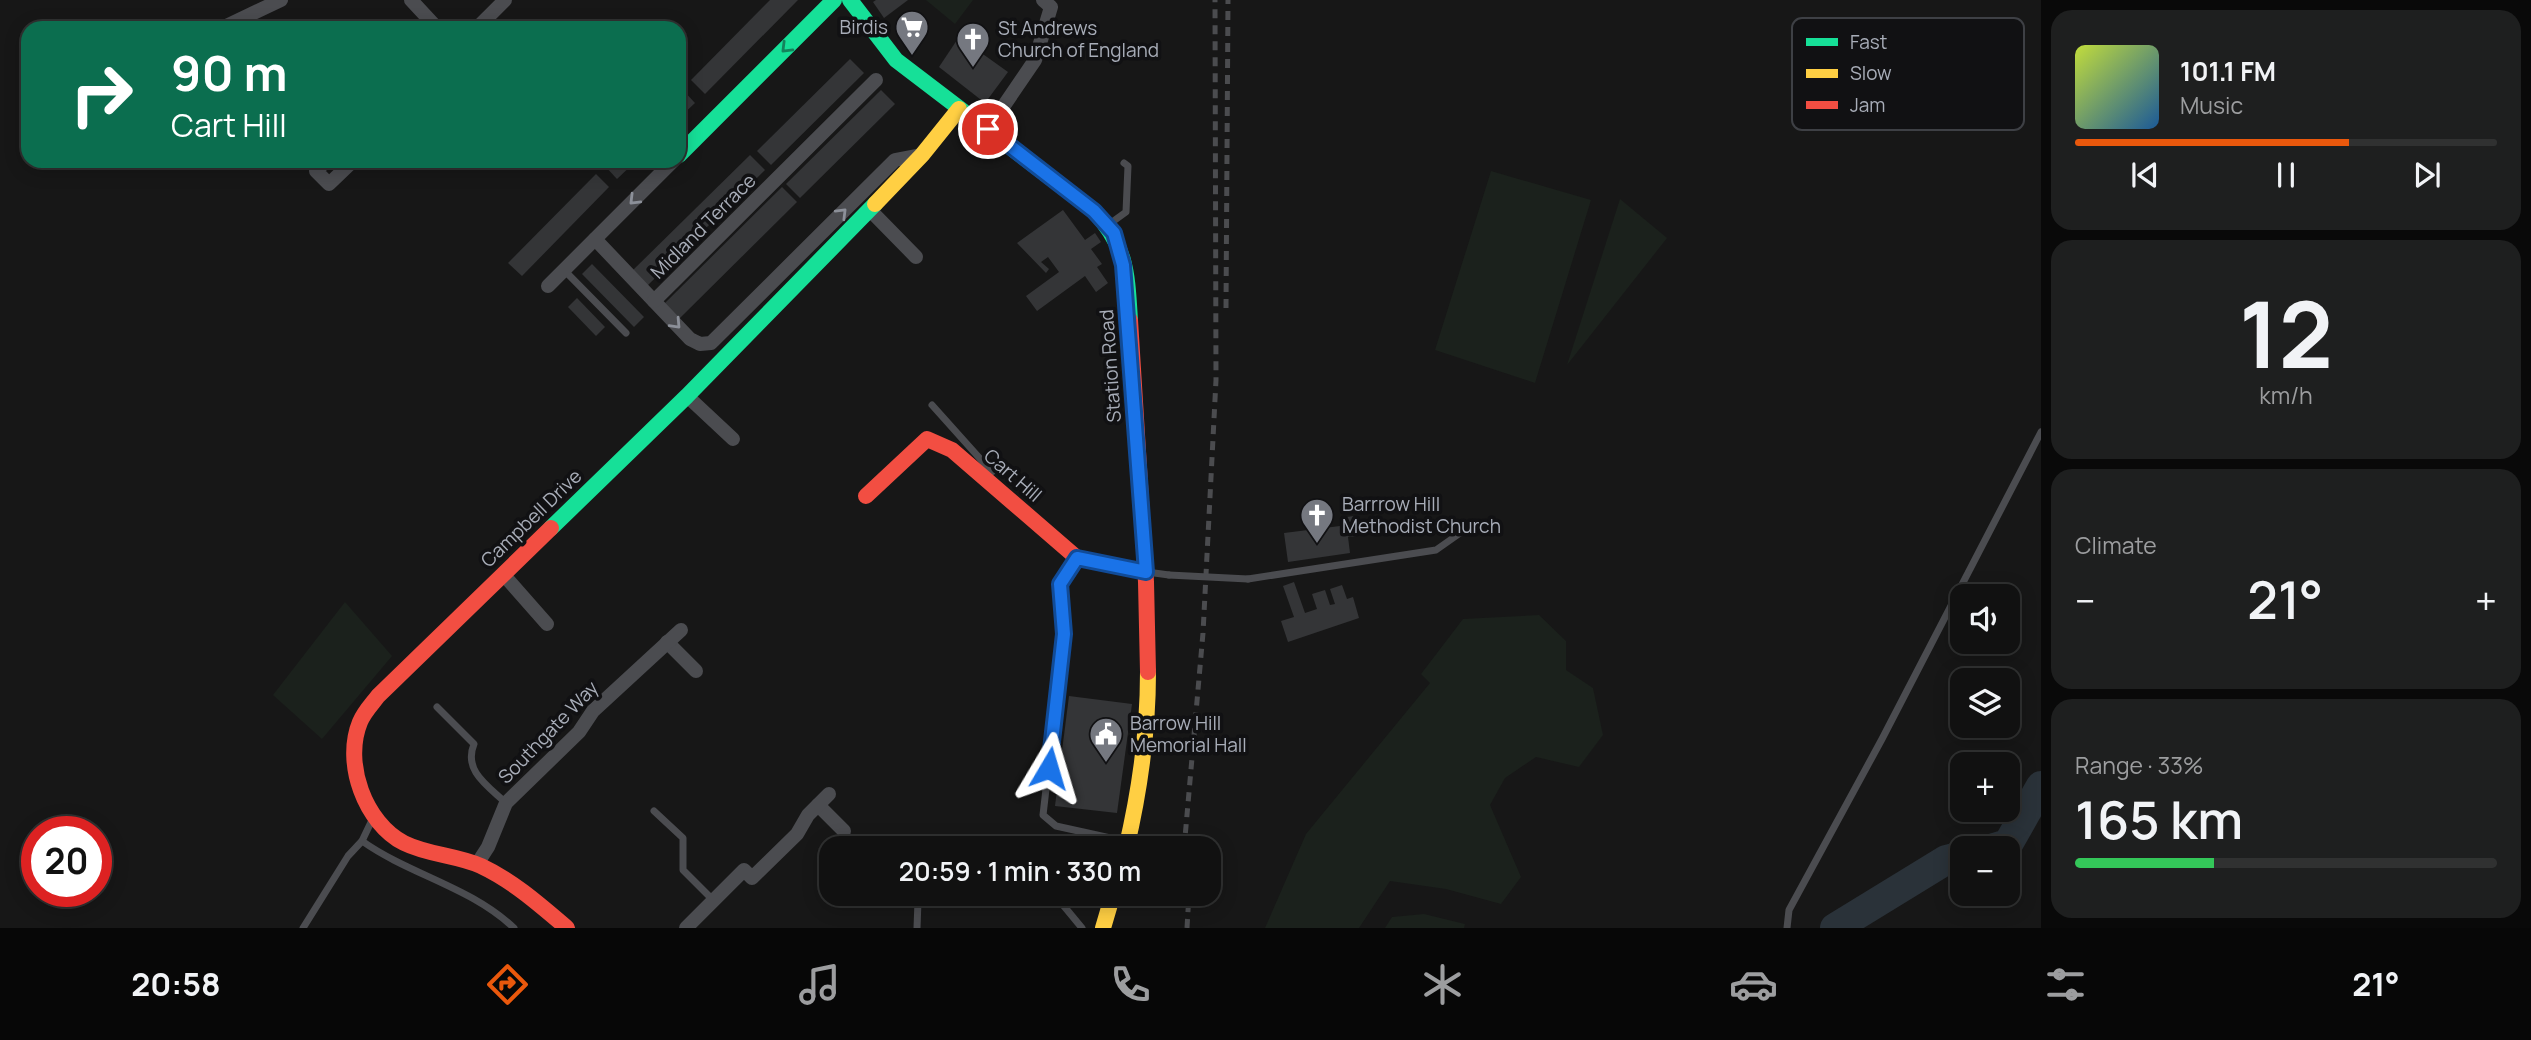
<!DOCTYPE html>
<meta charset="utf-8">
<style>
:root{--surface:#111;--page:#1e1f1f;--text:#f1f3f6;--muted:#9c9d9f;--line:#303131;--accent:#ea580c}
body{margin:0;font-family:Manrope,sans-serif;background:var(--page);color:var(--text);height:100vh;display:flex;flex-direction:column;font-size:26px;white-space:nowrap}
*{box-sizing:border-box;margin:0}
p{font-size:23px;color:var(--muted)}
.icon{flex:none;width:38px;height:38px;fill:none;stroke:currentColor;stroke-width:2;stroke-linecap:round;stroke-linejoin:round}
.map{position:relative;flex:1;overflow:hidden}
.panel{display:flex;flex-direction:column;gap:10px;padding:10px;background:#090909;width:490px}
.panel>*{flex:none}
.banner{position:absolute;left:21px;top:21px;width:665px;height:147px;border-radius:21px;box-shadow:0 4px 18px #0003,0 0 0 2px var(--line);background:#0b6e4f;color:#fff;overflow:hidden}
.controls{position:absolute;left:1950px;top:584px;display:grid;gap:14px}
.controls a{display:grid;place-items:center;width:70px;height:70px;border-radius:14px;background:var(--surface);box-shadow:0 4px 18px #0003,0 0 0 2px var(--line);font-size:35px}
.speed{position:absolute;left:21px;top:816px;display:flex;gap:14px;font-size:35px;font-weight:700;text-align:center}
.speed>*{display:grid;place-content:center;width:91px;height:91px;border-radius:50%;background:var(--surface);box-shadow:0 4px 18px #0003,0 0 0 2px var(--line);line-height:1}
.speed .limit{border:10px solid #d22;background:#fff;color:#111}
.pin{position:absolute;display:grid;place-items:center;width:60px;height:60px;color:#fff;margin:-30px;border:4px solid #fff;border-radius:50%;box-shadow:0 2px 7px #0007}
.me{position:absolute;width:77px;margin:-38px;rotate:7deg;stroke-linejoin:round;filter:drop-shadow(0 0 5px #0008)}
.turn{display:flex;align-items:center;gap:24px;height:147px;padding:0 35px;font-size:32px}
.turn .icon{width:91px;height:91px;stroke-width:2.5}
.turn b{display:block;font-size:49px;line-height:60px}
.big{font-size:52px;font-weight:600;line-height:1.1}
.panel .card{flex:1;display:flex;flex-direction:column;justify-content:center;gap:10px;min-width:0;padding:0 24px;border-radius:21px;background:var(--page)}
.panel .dial{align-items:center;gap:0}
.dial b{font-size:91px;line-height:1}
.song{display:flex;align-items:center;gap:21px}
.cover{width:84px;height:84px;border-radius:10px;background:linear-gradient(135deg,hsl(70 70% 55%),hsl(210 70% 35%))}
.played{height:7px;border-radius:4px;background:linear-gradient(90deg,var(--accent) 65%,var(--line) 65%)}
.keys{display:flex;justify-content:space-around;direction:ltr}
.heat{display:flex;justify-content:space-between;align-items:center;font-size:38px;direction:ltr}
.charge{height:10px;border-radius:5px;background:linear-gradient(90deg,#34c759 33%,var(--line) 0)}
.trip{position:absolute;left:819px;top:836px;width:402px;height:70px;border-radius:21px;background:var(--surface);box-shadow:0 4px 18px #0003,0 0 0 2px var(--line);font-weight:600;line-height:70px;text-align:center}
.tabs{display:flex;height:112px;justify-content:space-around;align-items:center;background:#070707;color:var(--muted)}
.tabs .icon{width:49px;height:49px}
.tabs .on{color:var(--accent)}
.tabs b{font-size:32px;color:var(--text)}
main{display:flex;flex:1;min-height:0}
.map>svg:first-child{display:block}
</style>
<main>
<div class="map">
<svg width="2041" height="928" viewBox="0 0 2041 928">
<rect width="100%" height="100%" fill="#171717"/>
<g fill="#1b211c">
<path d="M926,0h47l-18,24z"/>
<path d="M1491,171l100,29 -56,183 -100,-33z"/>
<path d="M1620,199l47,39 -100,127z"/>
<path d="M345,602l47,54 -70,83 -49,-44z"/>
<path d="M1539,615l27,26v29l27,18 10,47 -24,32 -43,-10 -31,21 -15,27 31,72 -20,27 -55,-15 -56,-8 -31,47h-94l41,-94 124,-151 -9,-9 42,-55z"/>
<path d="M1424,914l41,10 -1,4h-79l7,-11z"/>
</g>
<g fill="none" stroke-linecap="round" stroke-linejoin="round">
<g stroke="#2a3239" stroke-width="30">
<path d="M1991,849l17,-5 33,-58"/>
<path d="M1835,928l111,-68 16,-4"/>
</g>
</g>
<g fill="#343537">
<path d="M770,0h28l-93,94 -14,-14z"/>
<path d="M876,0h32l-24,18 -11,-16z"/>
<path d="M959,37l49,35 -23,31 -46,-36z"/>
<path d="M850,59l14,14 -93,92 -14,-14z"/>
<path d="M682,89l13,14 -16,15v-26z"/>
<path d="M881,90l14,14 -95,94 -14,-14z"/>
<path d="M750,155l15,15 -119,117 -15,-15z"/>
<path d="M608,161h28l-19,18 -13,-14z"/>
<path d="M596,174l13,13 -87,89 -14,-13z"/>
<path d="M782,187l15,15 -118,117 -15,-15z"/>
<path d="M1063,210l22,30 10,-7 6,9 -10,7 11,15 -5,3 11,16 -12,9 -11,-16 -48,35 -11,-15 33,-24 -11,-15 -7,5 8,7 -3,4 -29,-30z"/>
<path d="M592,264l52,53 -10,10 -52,-53z"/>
<path d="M577,298l28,29 -9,9 -28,-29z"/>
<path d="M1354,516l3,20 -9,1 2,16 -62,9 -4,-29 64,-8 -1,-8z"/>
<path d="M1294,582l11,31 12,-4 -5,-15 13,-4 5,15 5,-1 -5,-15 12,-4 5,14 6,-2 6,21 -71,24 -7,-21 13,-4 -11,-31z"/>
<path d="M1069,696l63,8 -15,109 -62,-7z"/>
</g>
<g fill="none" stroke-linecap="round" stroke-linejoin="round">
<g stroke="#4b4c50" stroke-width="7">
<path d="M1108,225l18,-13 2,-46 -4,-3"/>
<path d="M564,270l62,63"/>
<path d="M932,405l60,67"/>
<path d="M1076,560l-16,24 4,50 -21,181 13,11 68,15"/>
<path d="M1147,572l22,3"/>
<path d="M1248,579l188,-29 27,-19"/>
<path d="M437,707l37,37c-11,27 14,42 32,59"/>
<path d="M654,811l29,27v32l30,30"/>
<path d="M362,841c48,34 109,46 152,87"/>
<path d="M912,894l6,7 -1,27"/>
<path d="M1066,894l-3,11 19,23"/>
<path d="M303,928l45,-72 14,-15 10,-21"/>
<path d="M1787,928l2,-18 93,-171 159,-307"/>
</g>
<g stroke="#4b4c50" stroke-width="14">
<path d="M411,0l26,28"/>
<path d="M222,28l59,-28"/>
<path d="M477,28l28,-28"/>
<path d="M988,129l47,-69 16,-53 -8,-7"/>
<path d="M326,161l-10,10 13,13 24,-23"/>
<path d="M869,209l47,48"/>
<path d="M595,239l95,100 10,5 11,-1 184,-183 26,-5"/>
<path d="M548,286l125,-125"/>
<path d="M654,301l222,-221"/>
<path d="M687,396l46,43"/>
<path d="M503,574l44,50"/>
<path d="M667,642l29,29"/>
<path d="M818,805l26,26"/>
<path d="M477,864l11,-17 18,-44 73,-71 14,-21 88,-81"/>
<path d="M686,928l58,-58 8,8 45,-44 11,-19 21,-21"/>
</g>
<g stroke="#16e098" stroke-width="16">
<path d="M850,0l46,60 198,151c33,36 33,62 36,109"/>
<path d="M679,155l155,-155"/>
<path d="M551,528l136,-132 188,-192"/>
</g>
<g stroke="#ffcf43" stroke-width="16">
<path d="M875,204l47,-49 37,-46"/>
<path d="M1126,849c14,-59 22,-117 22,-177"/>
<path d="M1103,928l10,-34"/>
</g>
<g stroke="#f24e42" stroke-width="16">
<path d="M1130,320l16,262 2,90"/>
<path d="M866,496l61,-57 25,11 125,108 69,14"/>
<path d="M551,528l-173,168c-6,8 -14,16 -18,26 -17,41 5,101 44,121 24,12 52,12 77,23 32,15 59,39 86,62"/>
</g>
<g stroke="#4b4c4f" stroke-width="5" stroke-dasharray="9 7" stroke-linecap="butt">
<path d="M1226,308l2,-308"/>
<path d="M1184,849l19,-216 13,-253 -1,-380"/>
<path d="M1187,928l2,-34"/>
</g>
<path stroke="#4b4c50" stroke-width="7" d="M1169,575l79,4"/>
</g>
<defs><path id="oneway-chevron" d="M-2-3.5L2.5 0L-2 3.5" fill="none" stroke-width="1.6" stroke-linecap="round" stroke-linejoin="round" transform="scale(1.75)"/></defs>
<use stroke="#14835c" href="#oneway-chevron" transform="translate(786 48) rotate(135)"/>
<g stroke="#8c9099">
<use href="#oneway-chevron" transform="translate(634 200) rotate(135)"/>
<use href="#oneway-chevron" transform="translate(842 213) rotate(-45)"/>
<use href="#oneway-chevron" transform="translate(676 324) rotate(47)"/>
</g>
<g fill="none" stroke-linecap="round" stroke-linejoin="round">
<defs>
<path id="route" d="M988,129l106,82 20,22 9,32 23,307 -69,-14 -17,26 4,50 -15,134"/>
</defs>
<use href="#route" stroke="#114b97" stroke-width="18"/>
<use href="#route" stroke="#1a73e8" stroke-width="12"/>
</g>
<defs>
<symbol id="supermarket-pin" viewBox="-11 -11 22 30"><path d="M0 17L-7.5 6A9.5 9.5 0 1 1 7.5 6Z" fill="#757880" stroke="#111113"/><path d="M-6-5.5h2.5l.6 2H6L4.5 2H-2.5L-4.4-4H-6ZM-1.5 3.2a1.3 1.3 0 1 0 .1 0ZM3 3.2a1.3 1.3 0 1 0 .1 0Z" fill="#fff"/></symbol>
<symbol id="church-pin" viewBox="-11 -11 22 30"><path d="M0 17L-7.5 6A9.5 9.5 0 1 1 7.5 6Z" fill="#757880" stroke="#111113"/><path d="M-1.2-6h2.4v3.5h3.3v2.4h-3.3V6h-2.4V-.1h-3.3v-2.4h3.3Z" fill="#fff"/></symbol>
<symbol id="civic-pin" viewBox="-11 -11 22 30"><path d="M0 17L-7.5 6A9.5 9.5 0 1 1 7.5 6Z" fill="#757880" stroke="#111113"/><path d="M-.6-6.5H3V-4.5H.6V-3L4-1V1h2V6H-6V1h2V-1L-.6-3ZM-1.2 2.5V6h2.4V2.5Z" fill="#fff"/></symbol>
</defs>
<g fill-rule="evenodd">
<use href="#supermarket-pin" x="893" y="8" width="38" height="52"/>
<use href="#church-pin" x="954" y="20" width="38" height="52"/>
<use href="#church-pin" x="1298" y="496" width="38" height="52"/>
<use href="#civic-pin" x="1087" y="715" width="38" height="52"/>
</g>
<g text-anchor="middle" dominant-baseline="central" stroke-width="7" stroke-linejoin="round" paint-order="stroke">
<g font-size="19" fill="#a8adb8" stroke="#111113" text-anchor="start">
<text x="888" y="27" text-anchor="end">Birdis</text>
<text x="998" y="28">St Andrews<tspan x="998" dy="22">Church of England</tspan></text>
<text x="1342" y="504">Barrrow Hill<tspan x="1342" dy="22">Methodist Church</tspan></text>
<text x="1130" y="723">Barrow Hill<tspan x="1130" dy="22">Memorial Hall</tspan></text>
</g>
<g font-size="19" fill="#a8adb8" stroke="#111113">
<text transform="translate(703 226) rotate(-45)">Midland Terrace</text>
<text transform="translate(1110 366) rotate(-94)">Station Road</text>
<text transform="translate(1013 475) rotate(41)">Cart Hill</text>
<text transform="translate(531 518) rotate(-44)">Campbell Drive</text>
<text transform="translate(548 732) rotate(-46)">Southgate Way</text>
</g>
</g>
<rect x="1792" y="18" width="232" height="112" rx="10" fill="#111113" stroke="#3e4045" stroke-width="2"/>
<rect x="1806" y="38" width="32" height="8" fill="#16e098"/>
<rect x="1806" y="69" width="32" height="9" fill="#ffcf43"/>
<rect x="1806" y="101" width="32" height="8" fill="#f24e42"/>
<g font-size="19" fill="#a8adb8">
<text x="1850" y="49">Fast</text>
<text x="1850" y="80">Slow</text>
<text x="1850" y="112">Jam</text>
</g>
</svg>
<div class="controls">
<a><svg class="icon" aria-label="sound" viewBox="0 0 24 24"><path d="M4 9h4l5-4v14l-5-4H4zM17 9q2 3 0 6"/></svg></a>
<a><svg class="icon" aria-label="layers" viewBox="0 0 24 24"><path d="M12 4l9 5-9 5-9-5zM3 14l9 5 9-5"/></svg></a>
<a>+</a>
<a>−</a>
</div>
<div class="speed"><div class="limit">20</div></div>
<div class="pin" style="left:988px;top:129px;background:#d93025"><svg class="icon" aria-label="arrive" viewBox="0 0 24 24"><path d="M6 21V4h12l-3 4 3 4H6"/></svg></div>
<svg class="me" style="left:1049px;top:768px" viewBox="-20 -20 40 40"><path d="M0-17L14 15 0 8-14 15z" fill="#1a73e8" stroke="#fff" stroke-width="4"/></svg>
<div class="trip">20:59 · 1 min · 330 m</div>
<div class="banner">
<div class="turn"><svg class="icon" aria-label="right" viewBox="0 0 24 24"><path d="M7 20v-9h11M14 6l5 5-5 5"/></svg><div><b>90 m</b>Cart Hill</div></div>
</div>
</div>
<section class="panel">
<div class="card">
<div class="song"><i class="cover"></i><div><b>101.1 FM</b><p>Music</p></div></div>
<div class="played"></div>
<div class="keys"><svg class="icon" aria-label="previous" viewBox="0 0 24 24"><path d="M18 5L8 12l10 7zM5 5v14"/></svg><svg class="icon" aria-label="pause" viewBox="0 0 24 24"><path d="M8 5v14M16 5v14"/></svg><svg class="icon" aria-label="next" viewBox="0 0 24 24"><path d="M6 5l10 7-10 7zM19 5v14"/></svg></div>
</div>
<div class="card dial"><b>12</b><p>km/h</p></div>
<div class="card"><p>Climate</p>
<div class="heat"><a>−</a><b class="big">21°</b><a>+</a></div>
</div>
<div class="card"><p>Range · 33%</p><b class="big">165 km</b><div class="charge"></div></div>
</section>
</main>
<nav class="tabs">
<b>20:58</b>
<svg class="icon on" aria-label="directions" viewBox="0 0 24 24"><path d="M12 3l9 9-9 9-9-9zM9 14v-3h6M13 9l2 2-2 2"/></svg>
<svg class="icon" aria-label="music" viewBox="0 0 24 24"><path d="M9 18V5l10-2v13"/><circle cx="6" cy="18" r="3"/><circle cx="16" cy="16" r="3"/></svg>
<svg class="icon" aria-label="phone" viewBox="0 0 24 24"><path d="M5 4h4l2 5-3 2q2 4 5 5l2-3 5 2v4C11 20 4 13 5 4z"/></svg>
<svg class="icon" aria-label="climate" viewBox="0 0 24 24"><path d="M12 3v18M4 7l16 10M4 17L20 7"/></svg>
<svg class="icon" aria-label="car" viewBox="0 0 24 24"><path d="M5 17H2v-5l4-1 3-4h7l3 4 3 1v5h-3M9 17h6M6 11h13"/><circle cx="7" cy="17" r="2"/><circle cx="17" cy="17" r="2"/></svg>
<svg class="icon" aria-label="filters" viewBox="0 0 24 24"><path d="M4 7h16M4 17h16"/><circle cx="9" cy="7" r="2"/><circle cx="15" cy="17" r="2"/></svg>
<b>21°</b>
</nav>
